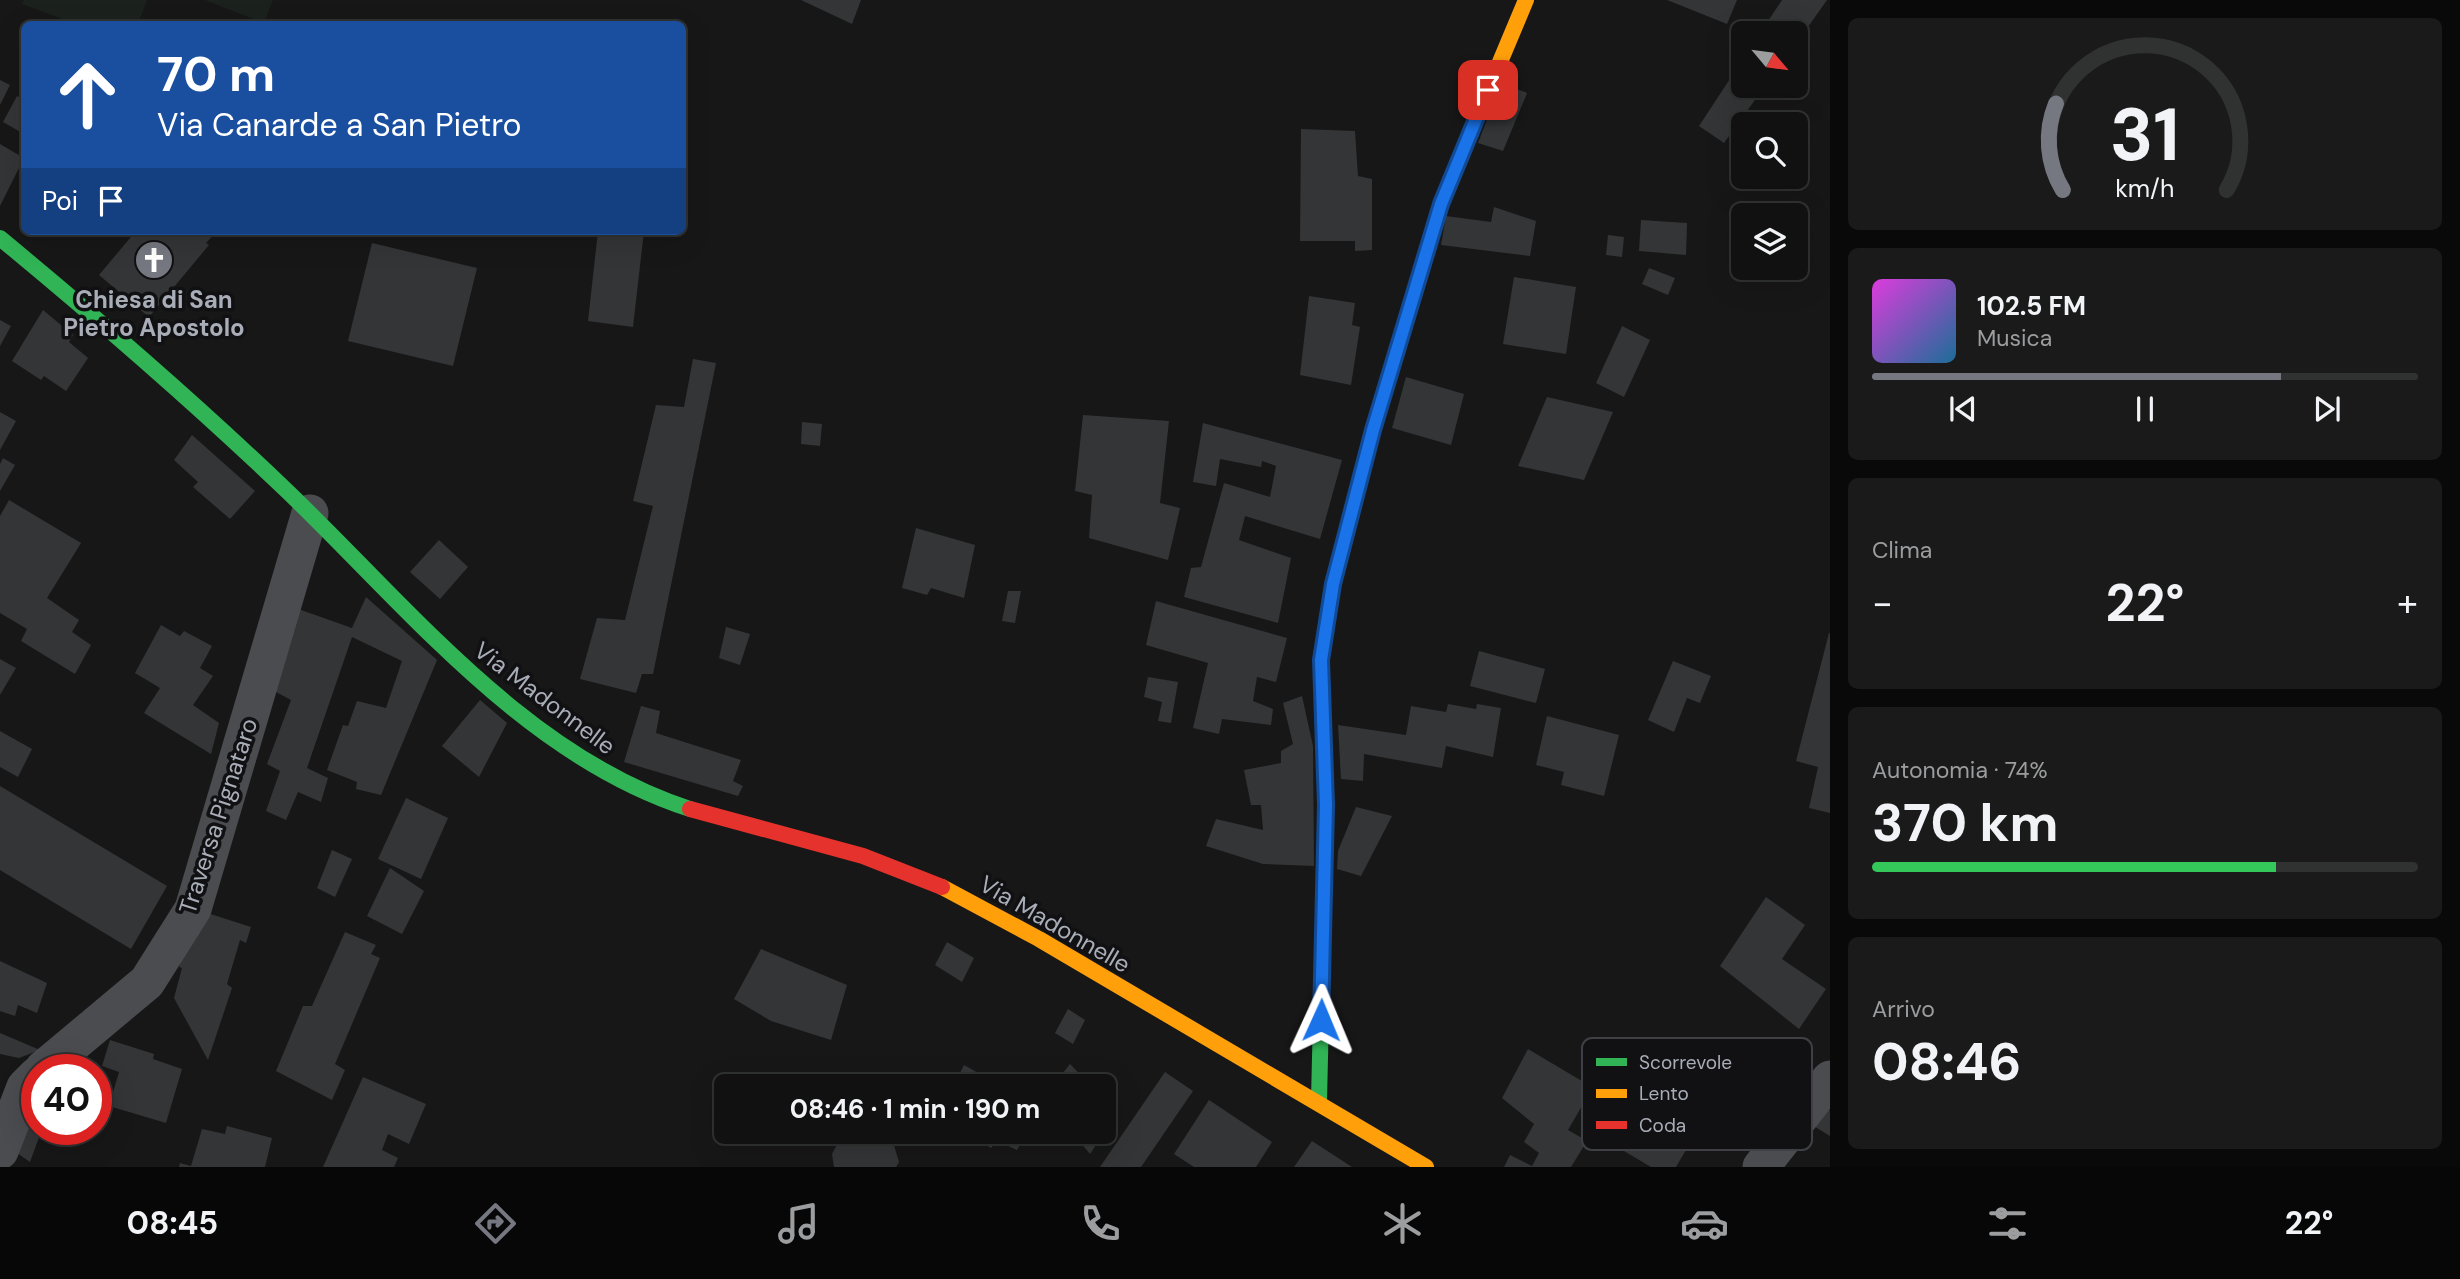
<!DOCTYPE html>
<html lang="it">
<meta charset="utf-8">
<style>
:root{--surface:#111;--page:#1a1a1a;--text:#f1f3f6;--muted:#9c9d9f;--line:#303131;--accent:#757880}
body{margin:0;font-family:"DM Sans",sans-serif;background:var(--page);color:var(--text);height:100vh;display:flex;flex-direction:column;font-size:26px;white-space:nowrap}
*{box-sizing:border-box;margin:0}
p{font-size:23px;color:var(--muted)}
.icon{flex:none;width:38px;height:38px;fill:none;stroke:currentColor;stroke-width:2;stroke-linecap:round;stroke-linejoin:round}
.map{position:relative;flex:1;overflow:hidden}
.side{display:flex;flex-direction:column;gap:18px;padding:18px;background:#090909;width:630px}
.side>*{flex:none}
.hud{position:absolute;left:21px;top:21px;width:665px;height:214px;border-radius:10px;box-shadow:0 7px 28px #0002,0 0 0 2px var(--line);background:#1a4fa0;color:#fff;overflow:hidden}
.needle{width:46px;rotate:119deg}
.buttons{position:absolute;left:1731px;top:21px;display:grid;gap:14px}
.buttons a{display:grid;place-items:center;width:77px;height:77px;border-radius:10px;background:var(--surface);box-shadow:0 7px 28px #0002,0 0 0 2px var(--line);font-size:35px}
.speed{position:absolute;left:21px;top:1054px;display:flex;gap:14px;font-size:35px;font-weight:700;text-align:center}
.speed>*{display:grid;place-content:center;width:91px;height:91px;border-radius:50%;background:var(--surface);box-shadow:0 7px 28px #0002,0 0 0 2px var(--line);line-height:1}
.speed .limit{border:10px solid #d22;background:#fff;color:#111}
.pin{position:absolute;display:grid;place-items:center;width:60px;height:60px;color:#fff;margin:-30px;border-radius:14px;box-shadow:0 4px 10px #0006}
.me{position:absolute;width:77px;margin:-38px;rotate:1deg;stroke-linejoin:round;filter:drop-shadow(0 0 5px #0008)}
.turn{display:flex;align-items:center;gap:24px;height:147px;padding:0 21px;font-size:32px}
.turn .icon{width:91px;height:91px;stroke-width:2.5}
.turn b{display:block;font-size:49px;line-height:60px}
.then{display:flex;align-items:center;height:66px;padding:0 21px;background:#0003;gap:14px;font-size:26px}
.big{font-size:52px;font-weight:700;line-height:1.1}
.side .tile{flex:1;display:flex;flex-direction:column;justify-content:center;gap:10px;min-width:0;padding:0 24px;border-radius:10px;background:var(--page)}
.side .dial{align-items:center;gap:0}
.dial svg{height:182px;overflow:visible;fill:none;stroke:var(--line);stroke-width:7;stroke-linecap:round;text-anchor:middle}
.dial text{fill:var(--text);stroke:none}
.song{display:flex;align-items:center;gap:21px}
.cover{width:84px;height:84px;border-radius:10px;background:linear-gradient(135deg,hsl(300 70% 55%),hsl(200 70% 35%))}
.played{height:7px;border-radius:4px;background:linear-gradient(90deg,var(--accent) 75%,var(--line) 75%)}
.keys{display:flex;justify-content:space-around;direction:ltr}
.heat{display:flex;justify-content:space-between;align-items:center;font-size:38px;direction:ltr}
.charge{height:10px;border-radius:5px;background:linear-gradient(90deg,#34c759 74%,var(--line) 0)}
.trip{position:absolute;left:714px;top:1074px;width:402px;height:70px;border-radius:10px;background:var(--surface);box-shadow:0 7px 28px #0002,0 0 0 2px var(--line);font-weight:700;line-height:70px;text-align:center}
.tab-bar{display:flex;height:112px;justify-content:space-around;align-items:center;background:#070707;color:var(--muted)}
.tab-bar .icon{width:49px;height:49px}
.tab-bar .current{color:var(--accent)}
.tab-bar b{font-size:32px;color:var(--text)}
main{display:flex;flex:1;min-height:0}
.map>svg:first-child{display:block}
</style>
<main>
<div class="map">
<svg width="1830" height="1167" viewBox="0 0 1830 1167">
<rect width="100%" height="100%" fill="#171717"/>
<g fill="#1b211c">
<path d="M24,0h123l-9,24h-62l-54,-20z"/>
<path d="M205,0h68l-9,23z"/>
</g>
<g fill="#343537">
<path d="M801,0h60l-9,24z"/>
<path d="M1667,0h70l-10,24z"/>
<path d="M1782,0h45l-31,44v-11h-36z"/>
<path d="M1743,59v27h22l-41,57 -25,-17z"/>
<path d="M0,80l10,5 -10,20z"/>
<path d="M1501,83l26,10 -24,58 -25,-8z"/>
<path d="M17,96l7,4v34l-21,-12z"/>
<path d="M1301,129l54,2 3,45 14,3v71l-17,1v-10h-55z"/>
<path d="M0,144l24,14 -24,48z"/>
<path d="M1494,207l42,14 -6,35 -89,-11 5,-29 45,6z"/>
<path d="M1641,220l46,3 -1,32 -47,-4z"/>
<path d="M136,231h81l-11,12 3,2 -60,72 -50,-42z"/>
<path d="M598,231h46l-11,96 -45,-6z"/>
<path d="M1608,235l16,2 -2,20 -16,-2z"/>
<path d="M372,243l105,25 -24,98 -105,-25z"/>
<path d="M1649,268l26,10 -7,17 -26,-11z"/>
<path d="M1514,277l62,10 -10,67 -63,-10z"/>
<path d="M1309,296l46,7 -3,22 8,2 -9,58 -51,-10z"/>
<path d="M43,310l30,25 -4,7 19,16 -22,33 -22,-15 -3,4 -29,-19z"/>
<path d="M0,320l11,6 -11,20z"/>
<path d="M1622,326l28,14 -26,57 -28,-14z"/>
<path d="M693,359l23,4 -63,311h-11l-6,19 -56,-14 17,-61 28,2 28,-114 -20,-5 23,-96 28,2z"/>
<path d="M1406,377l58,17 -13,51 -59,-17z"/>
<path d="M1547,397l66,15 -29,68 -66,-14z"/>
<path d="M0,412l16,9 -16,29z"/>
<path d="M1083,415l86,6 -9,82 20,5 -12,52 -79,-22 3,-43 -17,-4z"/>
<path d="M802,422l20,2 -2,22 -19,-2z"/>
<path d="M1203,423l139,37 -22,79 -75,-23 -6,24 52,18 -13,65 -94,-26 7,-29 10,-1 23,-84 46,14 6,-31 -14,-5 -1,6 -41,-8 -4,27 -23,-4z"/>
<path d="M192,435l63,56 -25,28 -37,-32 5,-5 -24,-22z"/>
<path d="M3,458l12,7 -15,26v-27z"/>
<path d="M9,500l72,43 -34,55 32,22 -7,12 19,13 -16,29 -54,-33 6,-12 -27,-16v-97z"/>
<path d="M916,528l59,17 -11,53 -33,-10 -4,7 -25,-7z"/>
<path d="M439,540l29,27 -28,32 -30,-27z"/>
<path d="M1008,591h13l-6,32 -13,-2z"/>
<path d="M366,597l71,63 -56,135 -25,-6 1,-7 -30,-12 16,-45 5,1 9,-25 29,7 16,-47 -50,-24 -45,131 21,10 -7,24 -23,-10 -12,28 -20,-9 14,-40 -13,-7 24,-64 -30,-16 26,-79 65,23z"/>
<path d="M1156,601l131,37 -11,44 -19,-5 -4,24 20,8 -2,16 -49,-6 -3,15 -26,-6 15,-65 -62,-18z"/>
<path d="M161,625l19,11 4,-5 28,15 -12,22 13,8 -20,29 26,18 -8,31 -67,-41 16,-25 -25,-15z"/>
<path d="M726,627l24,7 -10,31 -21,-7z"/>
<path d="M1829,633h1v180l-21,-5 9,-41 -22,-6z"/>
<path d="M1479,651l66,18 -9,34 -66,-17z"/>
<path d="M0,659l16,9 -16,27z"/>
<path d="M1673,661l38,15 -11,27 -13,-5 -13,34 -26,-12z"/>
<path d="M1148,677l30,5 -7,41 -13,-2 4,-19 -18,-5z"/>
<path d="M1302,696l11,50 1,120 -51,-2 -57,-18 10,-27 47,11 -2,-25h-10l-7,-35 37,-7v-12l12,-7 -10,-41z"/>
<path d="M480,700l27,23 -28,54 -37,-31z"/>
<path d="M1448,704l28,5 1,-5 24,4 -8,49 -47,-11 -4,22 -78,-14 -1,27 -22,-2 -3,-54 68,10 5,-29 35,6z"/>
<path d="M641,706l19,5 -4,22 85,27 -8,21 10,5 -5,10 -114,-34z"/>
<path d="M1547,716l72,19 -15,61 -43,-11 3,-13 -28,-7z"/>
<path d="M0,731l32,18 -14,28 -18,-10z"/>
<path d="M0,786l167,100 -36,63 -131,-79z"/>
<path d="M406,798l42,20 -27,61 -43,-20z"/>
<path d="M1356,807l36,9 -31,60 -24,-7 1,-18z"/>
<path d="M332,850l20,9 -17,38 -18,-9z"/>
<path d="M390,868l34,23 -22,43 -35,-18z"/>
<path d="M1766,897l39,28 -23,34 44,30 -27,40 -79,-63z"/>
<path d="M198,910l53,17 -5,16 -6,-3 -13,44 5,4 -24,72 -34,-62 8,-30 -3,-1z"/>
<path d="M345,932l31,13 -5,9 9,4 -45,106 10,6 -13,30 -56,-29 27,-65h9z"/>
<path d="M947,942l27,16 -12,24 -27,-17z"/>
<path d="M761,949l86,36 -16,55 -60,-19 -37,-22z"/>
<path d="M0,961l47,22 -10,30 -19,-8 -3,11 -15,-5z"/>
<path d="M1068,1009l17,11 -12,24 -18,-11z"/>
<path d="M0,1033l40,17 -21,8 -19,-4z"/>
<path d="M110,1040l44,14 -1,5 29,10 -16,54 -57,-17 10,-34 -17,-6z"/>
<path d="M1528,1049l74,44 -7,12 -9,-6 -18,31 19,11 -16,26h-67l6,-12 22,11 7,-13 -15,-11 10,-18 -32,-26z"/>
<path d="M1070,1064l22,23h-40z"/>
<path d="M964,1065l39,22h-50z"/>
<path d="M1165,1072l28,19 -52,76h-41z"/>
<path d="M363,1077l63,27 -17,40 -21,-10 -6,16 16,8 -4,9h-71z"/>
<path d="M37,1097v32h5l-12,33 -19,-13z"/>
<path d="M1104,1100l13,13 -27,41 -18,-22h32z"/>
<path d="M1209,1100l63,42 -16,25h-62l-20,-13z"/>
<path d="M1824,1107l6,4v25l-18,-11z"/>
<path d="M1619,1109l67,41 -10,17h-25l-49,-29z"/>
<path d="M227,1126l45,12 -7,29h-86l1,-4 11,3 11,-37 23,5z"/>
<path d="M854,1132h36l9,30 -3,5h-62l-2,-13 9,-17z"/>
<path d="M963,1132h64l-10,18 -20,-9 -6,7z"/>
<path d="M1312,1141l40,26h-58z"/>
</g>
<g fill="none" stroke-linecap="round" stroke-linejoin="round">
<g stroke="#4b4c50" stroke-width="37">
<path d="M43,1069l104,-87 46,-73 117,-396"/>
<path d="M0,1151l25,-64 12,-12"/>
<path d="M1761,1167l69,-88"/>
</g>
<g stroke="#30b455" stroke-width="16">
<path d="M0,238c98,81 194,164 286,252 122,117 239,266 404,319"/>
<path d="M1319,1100l7,-295 -5,-145 12,-76 40,-154 68,-226 17,-42"/>
</g>
<g stroke="#ff9f0a" stroke-width="16">
<path d="M1458,162l68,-162"/>
<path d="M942,887l97,52 387,228"/>
</g>
<path stroke="#e5322d" stroke-width="16" d="M690,809l173,47 79,31"/>
</g>
<g fill="none" stroke-linecap="round" stroke-linejoin="round">
<defs>
<path id="route" d="M1321,1020l5,-215 -5,-145 12,-76 40,-154 68,-226 47,-114"/>
</defs>
<use href="#route" stroke="#114b97" stroke-width="18"/>
<use href="#route" stroke="#1a73e8" stroke-width="12"/>
</g>
<defs>
<symbol id="church-disc" viewBox="-11 -11 22 22"><circle r="9.5" fill="#757880" stroke="#111113"/><path d="M-1.2-6h2.4v3.5h3.3v2.4h-3.3V6h-2.4V-.1h-3.3v-2.4h3.3Z" fill="#fff"/></symbol>
</defs>
<g fill-rule="evenodd">
<use href="#church-disc" x="132" y="238" width="44" height="44"/>
</g>
<g text-anchor="middle" dominant-baseline="central" stroke-width="7" stroke-linejoin="round" paint-order="stroke">
<g font-size="24" font-weight="bold" fill="#a8adb8" stroke="#111113">
<text x="154" y="299">Chiesa di San<tspan x="154" dy="28">Pietro Apostolo</tspan></text>
</g>
<g font-size="24" fill="#a8adb8" stroke="#111113">
<text transform="translate(545 698) rotate(37)">Via Madonnelle</text>
<text transform="translate(218 816) rotate(-72)">Traversa Pignataro</text>
<text transform="translate(1055 924) rotate(30)">Via Madonnelle</text>
</g>
</g>
<rect x="1582" y="1038" width="230" height="112" rx="10" fill="#111113" stroke="#3e4045" stroke-width="2"/>
<rect x="1596" y="1058" width="31" height="8" fill="#30b455"/>
<rect x="1596" y="1089" width="31" height="9" fill="#ff9f0a"/>
<rect x="1596" y="1121" width="31" height="8" fill="#e5322d"/>
<g font-size="19" fill="#a8adb8">
<text x="1639" y="1069">Scorrevole</text>
<text x="1639" y="1100">Lento</text>
<text x="1639" y="1132">Coda</text>
</g>
</svg>
<div class="buttons">
<a><svg class="needle" viewBox="-14 -14 28 28"><path d="M0-13l5 13h-10z" fill="#e53935"/><path d="M0 13l5-13h-10z" fill="#9c9d9f"/></svg></a>
<a><svg class="icon" aria-label="search" viewBox="0 0 24 24"><circle cx="10" cy="10" r="6"/><path d="M15 15l6 6"/></svg></a>
<a><svg class="icon" aria-label="layers" viewBox="0 0 24 24"><path d="M12 4l9 5-9 5-9-5zM3 14l9 5 9-5"/></svg></a>
</div>
<div class="speed"><div class="limit">40</div></div>
<div class="pin" style="left:1488px;top:90px;background:#d93025"><svg class="icon" aria-label="arrive" viewBox="0 0 24 24"><path d="M6 21V4h12l-3 4 3 4H6"/></svg></div>
<svg class="me" style="left:1321px;top:1020px" viewBox="-20 -20 40 40"><path d="M0-17L14 15 0 8-14 15z" fill="#1a73e8" stroke="#fff" stroke-width="4"/></svg>
<div class="trip">08:46 · 1 min · 190 m</div>
<div class="hud">
<div class="turn"><svg class="icon" aria-label="ahead" viewBox="0 0 24 24"><path d="M12 20V5M6 11l6-6 6 6"/></svg><div><b>70 m</b>Via Canarde a San Pietro</div></div>
<div class="then">Poi<svg class="icon" aria-label="arrive" viewBox="0 0 24 24"><path d="M6 21V4h12l-3 4 3 4H6"/></svg></div>
</div>
</div>
<section class="side">
<div class="tile dial"><svg viewBox="0 0 100 80">
<path d="M14 69A42 42 0 1 1 86 69"/>
<path d="M14 69A42 42 0 0 1 11 31" stroke="#757880"/>
<text x="50" y="56" font-size="32" font-weight="700">31</text>
<text x="50" y="72" font-size="11">km/h</text>
</svg></div>
<div class="tile">
<div class="song"><i class="cover"></i><div><b>102.5 FM</b><p>Musica</p></div></div>
<div class="played"></div>
<div class="keys"><svg class="icon" aria-label="previous" viewBox="0 0 24 24"><path d="M18 5L8 12l10 7zM5 5v14"/></svg><svg class="icon" aria-label="pause" viewBox="0 0 24 24"><path d="M8 5v14M16 5v14"/></svg><svg class="icon" aria-label="next" viewBox="0 0 24 24"><path d="M6 5l10 7-10 7zM19 5v14"/></svg></div>
</div>
<div class="tile"><p>Clima</p>
<div class="heat"><a>−</a><b class="big">22°</b><a>+</a></div>
</div>
<div class="tile"><p>Autonomia · 74%</p><b class="big">370 km</b><div class="charge"></div></div>
<div class="tile"><p>Arrivo</p><b class="big">08:46</b></div>
</section>
</main>
<nav class="tab-bar">
<b>08:45</b>
<svg class="icon current" aria-label="directions" viewBox="0 0 24 24"><path d="M12 3l9 9-9 9-9-9zM9 14v-3h6M13 9l2 2-2 2"/></svg>
<svg class="icon" aria-label="music" viewBox="0 0 24 24"><path d="M9 18V5l10-2v13"/><circle cx="6" cy="18" r="3"/><circle cx="16" cy="16" r="3"/></svg>
<svg class="icon" aria-label="phone" viewBox="0 0 24 24"><path d="M5 4h4l2 5-3 2q2 4 5 5l2-3 5 2v4C11 20 4 13 5 4z"/></svg>
<svg class="icon" aria-label="climate" viewBox="0 0 24 24"><path d="M12 3v18M4 7l16 10M4 17L20 7"/></svg>
<svg class="icon" aria-label="car" viewBox="0 0 24 24"><path d="M5 17H2v-5l4-1 3-4h7l3 4 3 1v5h-3M9 17h6M6 11h13"/><circle cx="7" cy="17" r="2"/><circle cx="17" cy="17" r="2"/></svg>
<svg class="icon" aria-label="filters" viewBox="0 0 24 24"><path d="M4 7h16M4 17h16"/><circle cx="9" cy="7" r="2"/><circle cx="15" cy="17" r="2"/></svg>
<b>22°</b>
</nav>
